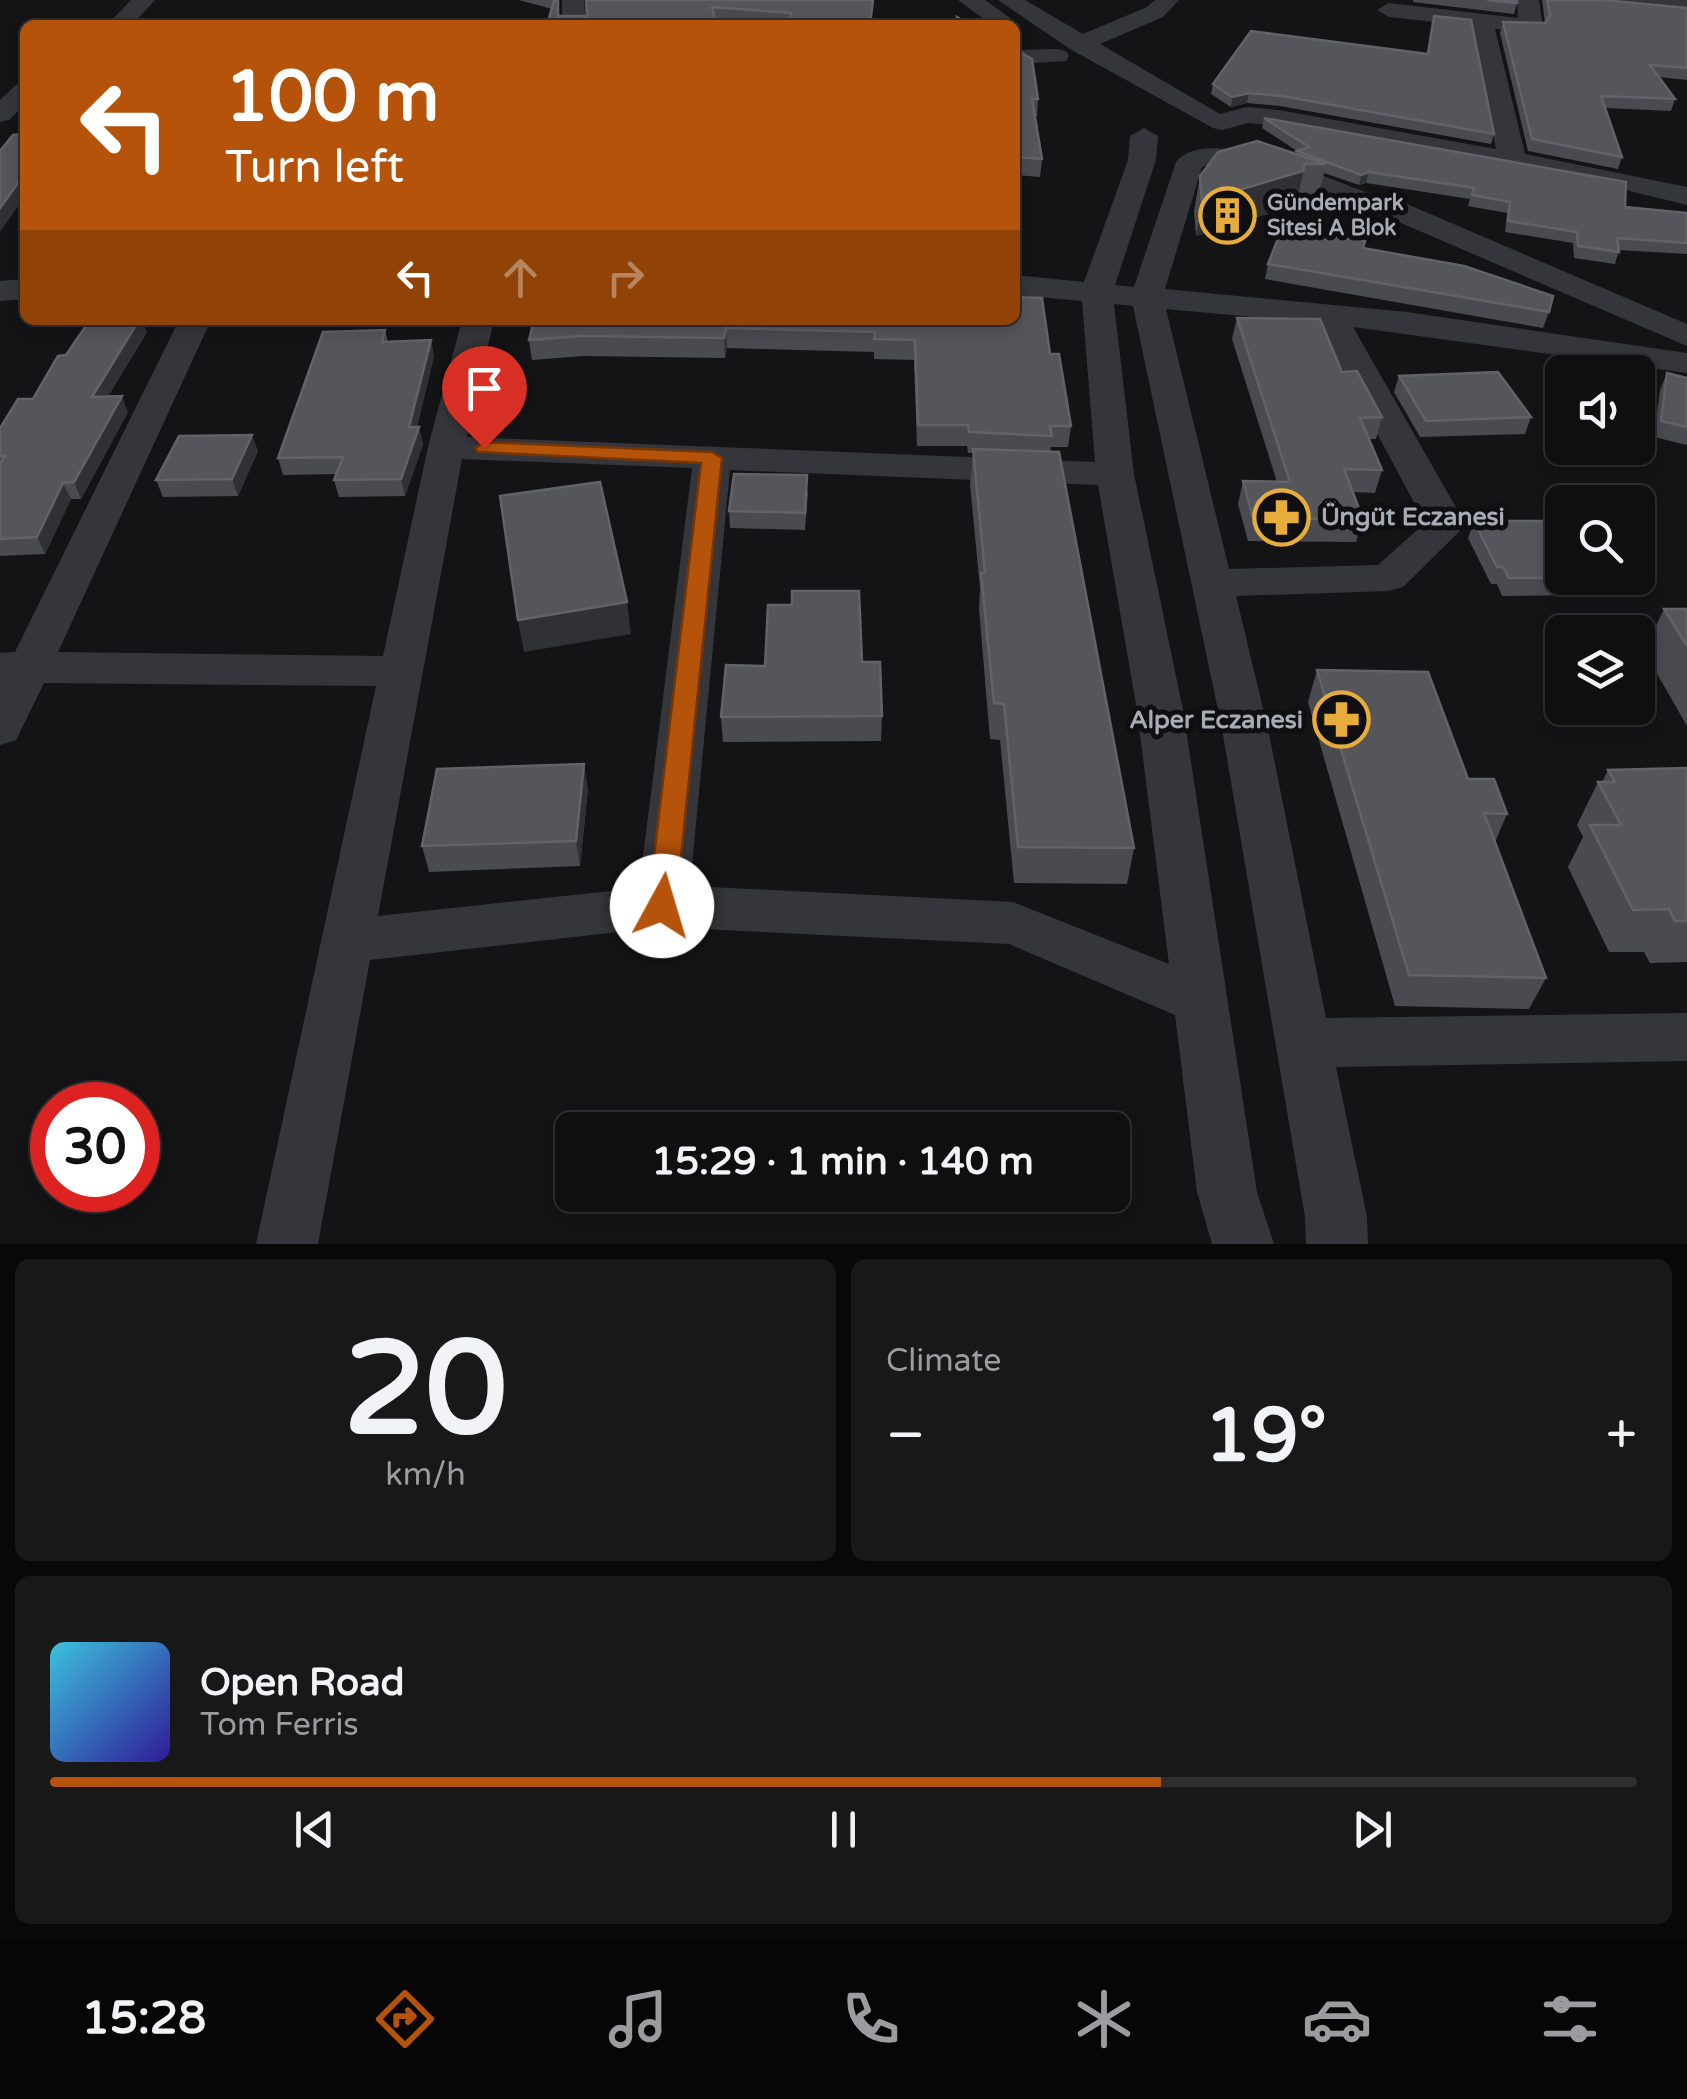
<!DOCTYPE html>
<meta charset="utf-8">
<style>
:root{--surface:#0f0f10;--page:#181819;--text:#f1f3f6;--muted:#9b9c9f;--line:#2f2f30;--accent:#b45309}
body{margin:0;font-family:"Varela Round",sans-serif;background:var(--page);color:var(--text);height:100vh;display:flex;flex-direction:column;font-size:38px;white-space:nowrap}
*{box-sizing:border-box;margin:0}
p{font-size:32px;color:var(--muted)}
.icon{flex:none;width:55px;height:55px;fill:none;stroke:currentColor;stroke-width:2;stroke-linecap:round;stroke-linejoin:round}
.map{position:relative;height:1244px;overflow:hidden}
.panel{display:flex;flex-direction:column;gap:15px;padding:15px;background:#080809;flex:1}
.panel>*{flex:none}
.banner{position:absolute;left:20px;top:20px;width:1000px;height:305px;border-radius:15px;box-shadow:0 5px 15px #0003,0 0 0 2px var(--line);background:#b45309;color:#fff;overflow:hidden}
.buttons{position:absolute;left:1545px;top:355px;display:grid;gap:20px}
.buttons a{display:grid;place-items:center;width:110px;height:110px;border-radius:15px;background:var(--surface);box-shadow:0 5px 15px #0003,0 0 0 2px var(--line);font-size:50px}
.speed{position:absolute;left:30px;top:1082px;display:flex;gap:20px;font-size:50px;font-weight:700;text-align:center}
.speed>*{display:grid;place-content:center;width:130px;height:130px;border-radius:50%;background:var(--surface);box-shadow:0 5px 15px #0003,0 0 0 2px var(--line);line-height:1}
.speed .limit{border:15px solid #d22;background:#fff;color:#111}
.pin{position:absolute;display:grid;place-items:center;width:85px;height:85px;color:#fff;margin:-102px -42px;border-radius:50% 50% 50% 0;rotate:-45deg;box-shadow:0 0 10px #0007}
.pin .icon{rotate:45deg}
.me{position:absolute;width:110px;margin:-55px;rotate:6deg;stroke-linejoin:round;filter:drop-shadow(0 0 8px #0008)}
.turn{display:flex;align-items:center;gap:35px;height:210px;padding:0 40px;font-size:45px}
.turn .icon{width:130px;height:130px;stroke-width:2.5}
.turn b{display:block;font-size:70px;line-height:85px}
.lanes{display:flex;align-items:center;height:95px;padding:0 40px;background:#0003;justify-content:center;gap:50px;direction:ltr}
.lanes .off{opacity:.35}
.big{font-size:75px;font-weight:700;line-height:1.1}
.panel .card{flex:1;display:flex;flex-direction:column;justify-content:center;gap:15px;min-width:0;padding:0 35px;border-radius:15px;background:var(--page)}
.panel .dial{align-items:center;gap:0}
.dial b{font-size:130px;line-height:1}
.song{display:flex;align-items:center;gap:30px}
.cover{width:120px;height:120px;border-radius:15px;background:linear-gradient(135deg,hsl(190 70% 55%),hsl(250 70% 35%))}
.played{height:10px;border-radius:5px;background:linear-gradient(90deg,var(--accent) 70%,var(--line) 70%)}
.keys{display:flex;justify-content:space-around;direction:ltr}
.heat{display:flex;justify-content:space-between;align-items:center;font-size:55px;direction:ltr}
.panel .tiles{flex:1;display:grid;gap:15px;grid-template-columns:1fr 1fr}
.card:last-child{grid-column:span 2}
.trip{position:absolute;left:555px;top:1112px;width:575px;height:100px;border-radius:15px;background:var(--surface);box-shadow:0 5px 15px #0003,0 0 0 2px var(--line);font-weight:700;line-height:100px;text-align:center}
.dock{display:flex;height:160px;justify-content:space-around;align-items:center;background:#060606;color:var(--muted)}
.dock .icon{width:70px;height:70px}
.dock .on{color:var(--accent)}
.dock b{font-size:45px;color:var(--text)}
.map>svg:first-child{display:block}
</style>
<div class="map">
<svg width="1687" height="1244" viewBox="0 0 1687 1244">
<rect width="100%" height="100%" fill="#141416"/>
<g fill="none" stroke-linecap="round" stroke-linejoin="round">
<g fill="#35363b" fill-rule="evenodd">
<path d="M131,0h24l-23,25h-25z"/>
<path d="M562,0h22l2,25h-24z"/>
<path d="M958,0h27l35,25 -5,5v-5h-23z"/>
<path d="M998,0h27l58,34 64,-27 8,-7h24l-16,17 -63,27 120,70 27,-7 32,3 217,39 -25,-123 -82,-9 -12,-7 12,-7 129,15 -1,-18h22l4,26 -4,5 -44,-2 30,125 162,33v18l-90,-22 -318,-57 -31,-3 -26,7 -9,-2 -143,-79z"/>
<path d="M1614,0h73v12l-62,-5z"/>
<path d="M1057,49l9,2 3,5 -3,5 -51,3v-14z"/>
<path d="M25,82v22l-16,16 -9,2v-22l16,-15z"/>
<path d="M1144,128l14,8 -2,24 -41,125 19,2 42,-125c31,-40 154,18 195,32l15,1 301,129v22l-286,-123 -164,-57 -24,-3 -11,4 -37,122 242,23 280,41v20l-334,-46 113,198 -63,62 -15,4 -152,5 32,133 58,289 361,-5v48l-351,6 31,150 1,27h-62l-1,-27 -83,-488 -89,-423 -19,-2 20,170 49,236 74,482 17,52h-62l-15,-52 -22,-177 -166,-71 -347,-17 -292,33 -52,284h-62l120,-558 -332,-3 -28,57 -16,5v-92l15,-1 164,-332h32l-153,332 325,4 45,-209 34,-127h32l-27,117 628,25 -13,-161 -67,-6v-20l69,7 44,-122 2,-24zM1166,309l152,14 107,200 -47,42 -149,4zM462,459l230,9 -53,420 -261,28zM730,470l368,15 39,225 32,254 -156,-62 -323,-16z"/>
<path d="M25,279v20l-25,2v-20z"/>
</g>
</g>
<g fill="#4a4b51">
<path d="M519,0h40v16h28l-1,-16h288l-86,25 -74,-7 1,7h-166l3,-16z"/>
<path d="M1413,0h104v3l-3,11 -101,-12z"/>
<path d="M1542,0h61l84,8v72l-28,-3 16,22 -4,12 -66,-3 17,49 -4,12 -90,-18 -28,-118 3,-11 42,1z"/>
<path d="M1434,16l60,118 -3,10 -211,-38 -33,-3 -16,4 -20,-13 2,-10 214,-30z"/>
<path d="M1015,49l23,50 -1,17h-2l7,43 -2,18 -25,-2z"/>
<path d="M1264,118l361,89 62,6v41l-68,-4 -4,14 -41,-6 -1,-15 -68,-11 2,-19 -39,-7 2,-7 -104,-16 -7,2 -35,-12 -6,25 -21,1 -1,6 -100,31 -2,-25 6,-35 96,-22 1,-3 -35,-23z"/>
<path d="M1364,248l185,64 -6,16 -278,-49 3,-15z"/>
<path d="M1237,318l105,54 40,45 -6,22h-7l13,31 -7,23 -22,-1 10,27 -7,23 -108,-1 -10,-37 5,-23 34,1 -45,-143z"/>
<path d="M90,320h52l5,12 -39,64 20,16 -47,87h-10l-26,55 -45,2v-128l33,-29 33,-44z"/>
<path d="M534,320h481l35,34 21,72 -3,21h-17l-1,5 84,396 -7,36 -113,-1 -14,-143 -10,-1 -11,-130 1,-21 -10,-104 3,-31h-5l-1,-7h-50l-3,-86 -40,-1v-7l-147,-4 -2,10 -142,-2 -51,4 -3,-20z"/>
<path d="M385,330l3,12 46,14 -17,71 6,17 -18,52 -66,1 -5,-17 2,-6 -53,1 -5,-17z"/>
<path d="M1667,373l20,5v67l-33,-8 6,-47z"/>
<path d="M1399,376l132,41 -6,17 -105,3 -26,-45z"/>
<path d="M258,451l-20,45 -75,1 -7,-17z"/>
<path d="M808,492l-3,38 -75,-2 -1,-17z"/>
<path d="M1474,521l129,57 -8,17 -93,1 -5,-12h-6l-23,-46z"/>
<path d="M792,605l70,57 20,54 -1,25 -158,1 -2,-25 44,-51z"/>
<path d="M1664,609h23v117l-43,-75z"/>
<path d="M1317,670l151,109 39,35 -12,28 51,136 -17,31 -134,-3 -87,-304z"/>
<path d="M1687,768v194l-37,1 -6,-11h-35l-41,-85 15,-30 -6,-12 21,-43h4l6,-12z"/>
<path d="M588,789l-8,77 -151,6 -7,-26z"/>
</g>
<g fill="#303135">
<path d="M1249,93l-2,10 -16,4 1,-10z"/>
<path d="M1305,164l-9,41 -100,31 6,-35z"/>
<path d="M1369,172l-3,11 -7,2 2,-10z"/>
<path d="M25,173v23l-25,36v-24z"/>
<path d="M139,320h3l5,12 -49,81 -6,-16z"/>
<path d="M726,328l1,20 -2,10 -1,-20z"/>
<path d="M431,340l3,16 -21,88 -4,-17z"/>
<path d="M122,396l6,16 -47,87 -7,-17z"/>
<path d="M419,427l4,17 -18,52 -4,-17z"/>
<path d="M252,435l6,16 -20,45 -6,-17z"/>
<path d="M63,483l8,16 -26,55 -8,-17z"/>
<path d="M627,602l4,32 -107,18 -6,-32z"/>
<path d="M584,764l4,25 -8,77 -4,-25z"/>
</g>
<g fill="#54565b" stroke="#616369" stroke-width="2.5">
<path d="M554,0h4v16h29l-1,-16h287l-3,25h-82l3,-12 -79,-6 3,14 -11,1 1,3h-85v-4l-72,1z"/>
<path d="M1487,0h30v3z"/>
<path d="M1547,0h56l84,8v60l-37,-3 25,34 -74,-3 21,61 -90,-18 -29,-117 42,1 5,-8z"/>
<path d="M1434,16l37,4 23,114 -212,-38 -33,-3 -17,4 -19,-13 38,-53 177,23z"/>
<path d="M957,17l14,8h-13z"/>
<path d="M1015,49l17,10 6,40h-6l10,60 -27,-2z"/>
<path d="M1264,118l362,64 -1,25 62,6v30l-70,-5 2,14 -41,-6 -1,-14 -69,-11 2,-19 -38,-7 2,-7 -105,-16 -8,3 -64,-24 12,-4z"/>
<path d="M25,134v39l-25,35v-57l13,-16z"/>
<path d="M1257,141l69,23h-21l-2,7 -101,30 -2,-25 18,-24z"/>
<path d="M1283,226l82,15 -2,7 101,18 89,30 -4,16 -281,-48z"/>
<path d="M1015,297l27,1 8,56h9l12,72h-21l2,10 -83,-4 -1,-7h-50l-3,-85 -41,-1 1,-7 -149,-4 -2,10 -144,-2 -51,4 5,-20h481z"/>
<path d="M1237,318l83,1 22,53 15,-1 25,46 -22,1 22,52 -38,-1 19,50 -110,-1 -10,-37 47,1z"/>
<path d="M90,320h49l-47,77 30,-1 -48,86 -11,1 -26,54 -37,2v-75l5,-8h-5v-28l18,-29h15l25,-43 8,-1z"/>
<path d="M385,330l-3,12 49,-2 -22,87h10l-18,52 -67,1 9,-23 -65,1 45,-126z"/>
<path d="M1498,372l33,45 -105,4 -27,-45z"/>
<path d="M1667,373l20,5v49l-26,-6z"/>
<path d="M252,435l-20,44 -76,1 23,-44z"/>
<path d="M973,449l86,3 75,396 -116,-1 -14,-143 -10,-1 -13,-130h4z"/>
<path d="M734,474l73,1 -2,38 -76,-2z"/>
<path d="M600,482l27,120 -109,18 -18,-124z"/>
<path d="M1474,521h88v57h41h-94l-6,-11h-6z"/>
<path d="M792,591h67l3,71h18l2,54 -161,1 5,-52 39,1 3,-61h24z"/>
<path d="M1664,609h23v37z"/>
<path d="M1317,670l111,2 40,107h26l13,35 -23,-1 62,165 -137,-3z"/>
<path d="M584,764l-8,77 -154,5 15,-77z"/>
<path d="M1687,768v153h-12l-6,-12 -36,1 -43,-85h31l-23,-43h17l-7,-12z"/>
</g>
<path fill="#b45309" stroke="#753606" stroke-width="2.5" d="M484,442l228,10 10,6 -46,448 -4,8 -10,3 -10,-3 -4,-8 53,-443 -223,-11 -3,-4z"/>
<defs>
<symbol id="building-ring" viewBox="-11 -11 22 22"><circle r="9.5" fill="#0f0f11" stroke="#e6ad3c" stroke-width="1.5"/><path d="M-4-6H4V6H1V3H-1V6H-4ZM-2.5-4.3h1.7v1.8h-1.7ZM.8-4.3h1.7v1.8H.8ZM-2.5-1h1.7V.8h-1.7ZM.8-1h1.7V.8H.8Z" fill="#e6ad3c"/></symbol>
<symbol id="pharmacy-ring" viewBox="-11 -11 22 22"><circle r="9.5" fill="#0f0f11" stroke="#e6ad3c" stroke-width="1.5"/><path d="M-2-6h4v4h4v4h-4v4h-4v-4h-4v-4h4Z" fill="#e6ad3c"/></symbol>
</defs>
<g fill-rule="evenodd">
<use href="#building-ring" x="1196" y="184" width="63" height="63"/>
<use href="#pharmacy-ring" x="1250" y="486" width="63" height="63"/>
<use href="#pharmacy-ring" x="1310" y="688" width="63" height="63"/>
</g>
<g text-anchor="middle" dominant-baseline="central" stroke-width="10" stroke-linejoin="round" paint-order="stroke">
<g font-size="22" font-weight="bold" fill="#a7abb5" stroke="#0f0f11" text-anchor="start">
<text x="1267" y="203">Gündempark<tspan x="1267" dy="25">Sitesi A Blok</tspan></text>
</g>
<g font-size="25" font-weight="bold" fill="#a7abb5" stroke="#0f0f11" text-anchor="start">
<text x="1321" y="517">Üngüt Eczanesi</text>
<text x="1303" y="720" text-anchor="end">Alper Eczanesi</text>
</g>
</g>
</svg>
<div class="buttons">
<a><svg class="icon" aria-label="sound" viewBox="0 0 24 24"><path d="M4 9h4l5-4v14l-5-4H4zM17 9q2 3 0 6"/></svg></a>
<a><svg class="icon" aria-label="search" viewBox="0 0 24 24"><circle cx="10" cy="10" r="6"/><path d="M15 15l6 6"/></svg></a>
<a><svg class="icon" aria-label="layers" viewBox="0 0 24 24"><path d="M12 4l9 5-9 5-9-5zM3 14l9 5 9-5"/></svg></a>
</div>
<div class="speed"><div class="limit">30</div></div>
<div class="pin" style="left:484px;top:448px;background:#d93025"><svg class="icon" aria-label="arrive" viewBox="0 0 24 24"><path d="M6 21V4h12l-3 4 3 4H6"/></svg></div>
<svg class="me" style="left:662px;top:906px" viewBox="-20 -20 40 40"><circle r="19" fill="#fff"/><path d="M0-13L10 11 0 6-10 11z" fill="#b45309"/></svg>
<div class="trip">15:29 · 1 min · 140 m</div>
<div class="banner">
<div class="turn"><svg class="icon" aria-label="left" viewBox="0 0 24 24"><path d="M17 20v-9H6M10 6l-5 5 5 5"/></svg><div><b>100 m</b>Turn left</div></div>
<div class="lanes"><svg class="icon" aria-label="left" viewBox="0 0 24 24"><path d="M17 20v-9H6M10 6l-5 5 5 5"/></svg><svg class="icon off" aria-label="ahead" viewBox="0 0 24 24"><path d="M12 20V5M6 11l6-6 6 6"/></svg><svg class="icon off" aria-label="right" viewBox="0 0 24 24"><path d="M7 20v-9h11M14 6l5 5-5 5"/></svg></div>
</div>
</div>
<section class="panel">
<div class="tiles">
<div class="card dial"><b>20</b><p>km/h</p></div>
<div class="card"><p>Climate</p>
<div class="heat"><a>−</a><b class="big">19°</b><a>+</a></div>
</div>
<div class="card">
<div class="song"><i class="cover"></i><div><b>Open Road</b><p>Tom Ferris</p></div></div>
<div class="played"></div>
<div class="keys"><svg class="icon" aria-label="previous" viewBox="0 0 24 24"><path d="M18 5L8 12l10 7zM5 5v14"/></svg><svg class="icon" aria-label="pause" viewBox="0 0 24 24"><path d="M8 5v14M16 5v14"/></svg><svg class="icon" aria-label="next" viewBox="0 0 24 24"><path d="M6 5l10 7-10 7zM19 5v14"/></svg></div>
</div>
</div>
</section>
<nav class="dock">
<b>15:28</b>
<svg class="icon on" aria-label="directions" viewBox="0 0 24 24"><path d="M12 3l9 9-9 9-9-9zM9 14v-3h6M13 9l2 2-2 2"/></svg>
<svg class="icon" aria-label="music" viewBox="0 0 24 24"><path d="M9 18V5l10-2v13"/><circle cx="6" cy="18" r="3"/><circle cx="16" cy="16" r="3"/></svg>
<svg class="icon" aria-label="phone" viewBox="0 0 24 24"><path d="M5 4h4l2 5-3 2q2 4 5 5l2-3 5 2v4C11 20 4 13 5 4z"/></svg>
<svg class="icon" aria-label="climate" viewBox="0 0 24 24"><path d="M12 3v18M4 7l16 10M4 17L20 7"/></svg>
<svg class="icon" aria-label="car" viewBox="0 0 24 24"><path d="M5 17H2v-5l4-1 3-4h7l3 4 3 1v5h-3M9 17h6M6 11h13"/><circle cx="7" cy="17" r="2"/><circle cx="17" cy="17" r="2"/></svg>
<svg class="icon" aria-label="filters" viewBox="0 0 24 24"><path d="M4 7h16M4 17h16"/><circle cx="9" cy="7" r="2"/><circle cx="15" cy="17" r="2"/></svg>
</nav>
